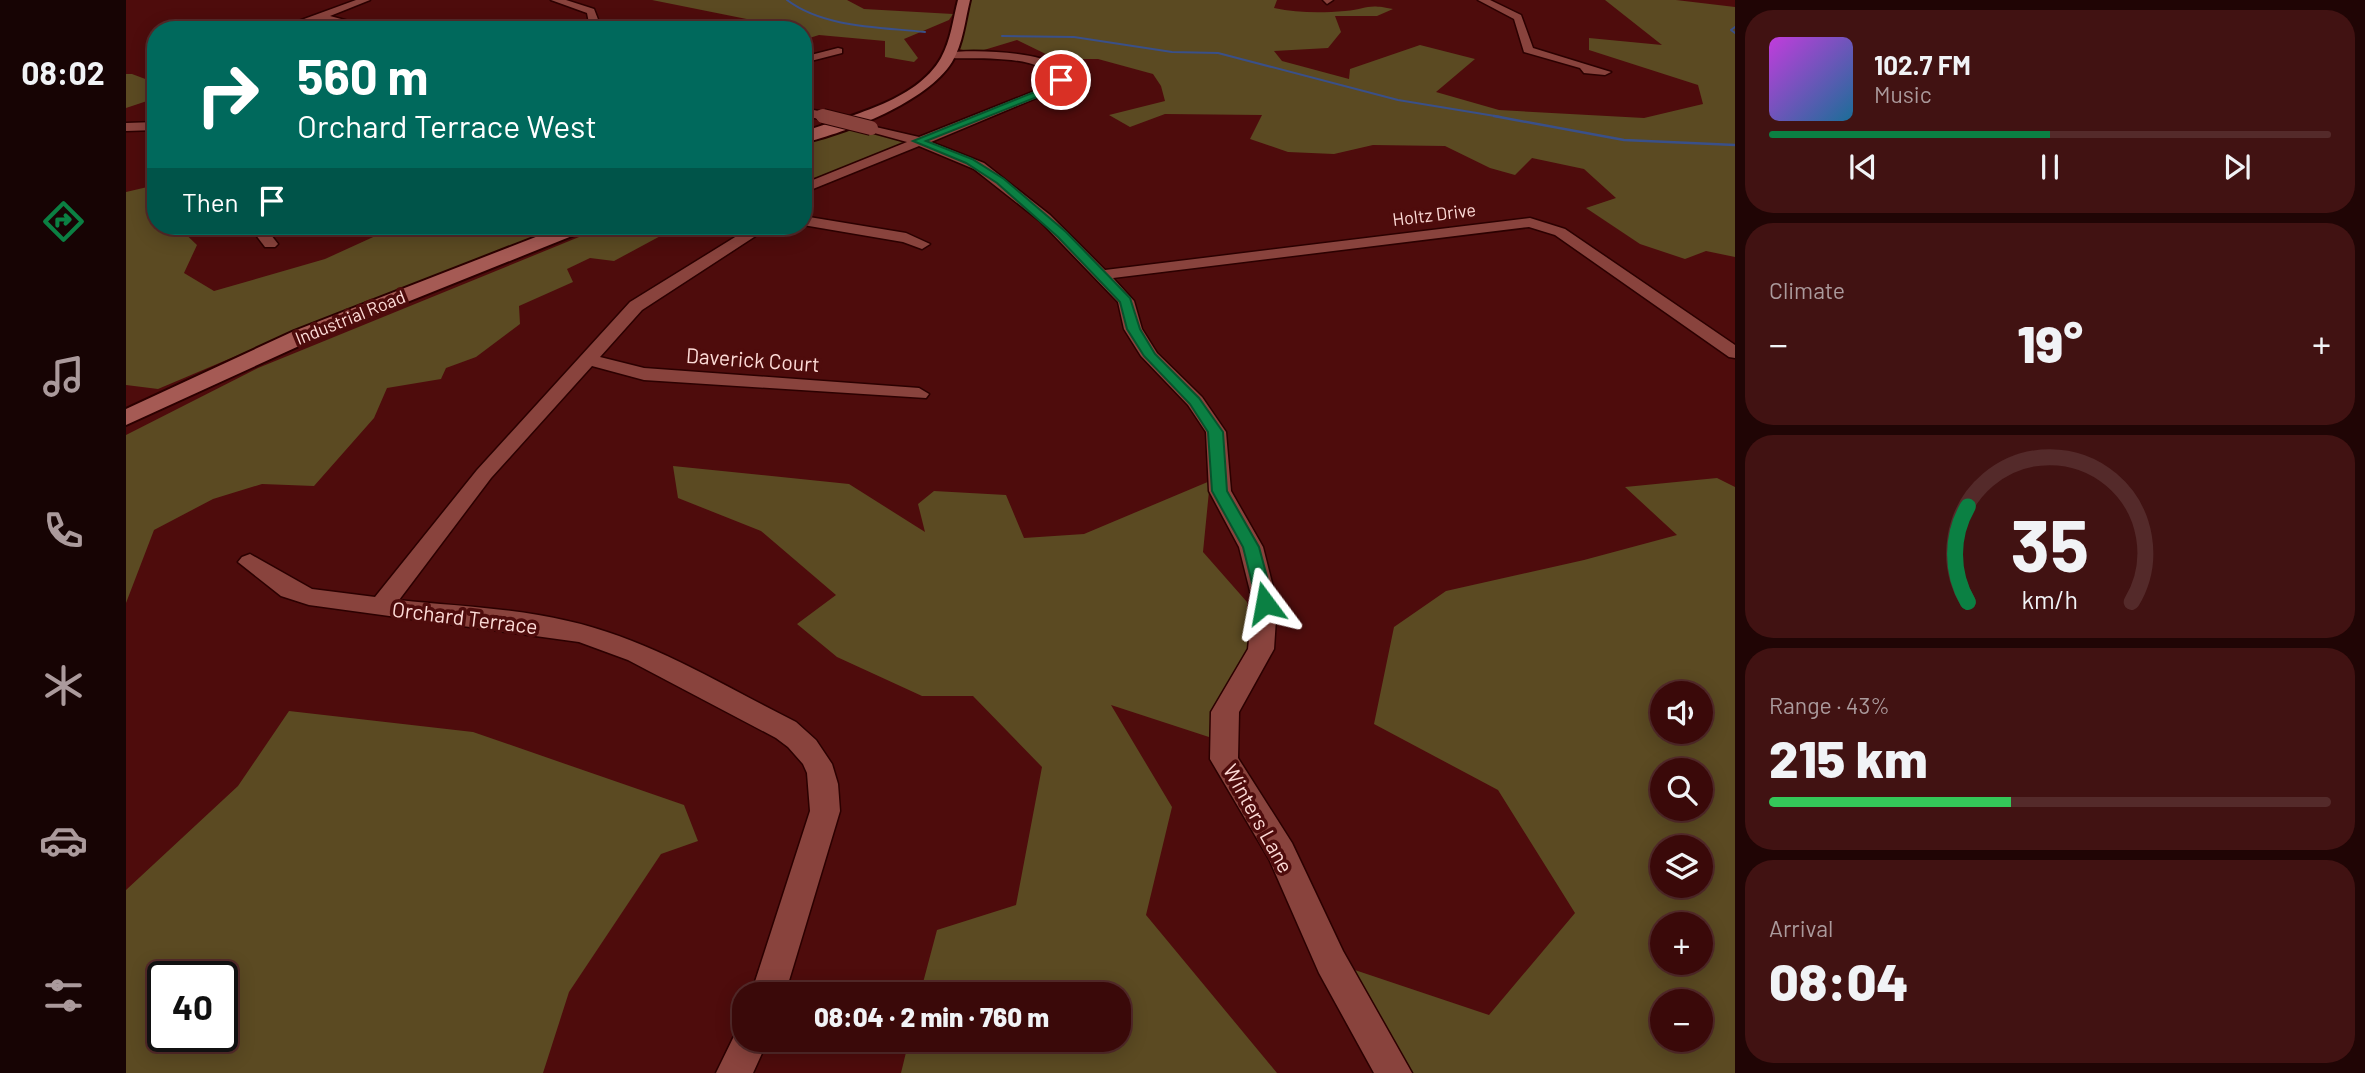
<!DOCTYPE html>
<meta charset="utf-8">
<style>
:root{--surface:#3a0909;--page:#411212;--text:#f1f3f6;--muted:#ab9a9c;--line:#542a2a;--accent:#0b8043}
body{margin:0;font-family:Barlow,sans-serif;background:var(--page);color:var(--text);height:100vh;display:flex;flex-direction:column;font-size:26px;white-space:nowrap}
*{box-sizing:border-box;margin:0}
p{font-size:23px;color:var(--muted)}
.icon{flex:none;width:38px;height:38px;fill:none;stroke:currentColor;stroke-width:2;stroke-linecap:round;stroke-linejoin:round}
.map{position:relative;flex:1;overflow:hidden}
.panel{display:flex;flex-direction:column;gap:10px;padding:10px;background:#200505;width:630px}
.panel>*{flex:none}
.hud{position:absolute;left:21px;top:21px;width:665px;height:214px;border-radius:28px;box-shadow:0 4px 18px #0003,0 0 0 2px var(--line);background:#00695c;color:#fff;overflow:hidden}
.tools{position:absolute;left:1524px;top:681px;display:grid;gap:14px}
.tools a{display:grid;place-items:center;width:63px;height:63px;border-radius:50%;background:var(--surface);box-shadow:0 4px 18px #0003,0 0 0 2px var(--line);font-size:35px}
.speed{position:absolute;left:21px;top:961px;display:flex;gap:14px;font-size:35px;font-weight:700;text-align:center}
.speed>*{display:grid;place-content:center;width:91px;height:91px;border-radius:50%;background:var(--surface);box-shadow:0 4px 18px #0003,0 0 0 2px var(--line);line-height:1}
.speed .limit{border:4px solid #111;border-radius:10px;background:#fff;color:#111}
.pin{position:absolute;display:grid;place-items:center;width:60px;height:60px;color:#fff;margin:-30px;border:4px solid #fff;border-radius:50%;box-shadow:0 2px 7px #0007}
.me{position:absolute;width:77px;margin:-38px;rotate:347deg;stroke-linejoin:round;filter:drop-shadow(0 0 5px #0008)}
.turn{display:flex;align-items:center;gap:24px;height:147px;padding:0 35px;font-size:32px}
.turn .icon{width:91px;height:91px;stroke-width:2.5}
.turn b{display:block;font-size:49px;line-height:60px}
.then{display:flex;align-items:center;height:66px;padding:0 35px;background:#0003;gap:14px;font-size:26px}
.big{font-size:52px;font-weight:800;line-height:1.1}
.panel .tile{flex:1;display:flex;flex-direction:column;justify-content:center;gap:10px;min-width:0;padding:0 24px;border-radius:28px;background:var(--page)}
.panel .dial{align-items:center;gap:0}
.dial svg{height:182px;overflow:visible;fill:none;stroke:var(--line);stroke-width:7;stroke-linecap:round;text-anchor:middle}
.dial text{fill:var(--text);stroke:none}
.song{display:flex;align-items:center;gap:21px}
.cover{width:84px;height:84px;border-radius:10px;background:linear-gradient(135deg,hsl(290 70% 55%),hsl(200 70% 35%))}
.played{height:7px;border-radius:4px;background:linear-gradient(90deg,var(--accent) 50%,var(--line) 50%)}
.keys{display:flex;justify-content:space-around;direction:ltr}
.heat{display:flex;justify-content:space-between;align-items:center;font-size:38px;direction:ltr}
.charge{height:10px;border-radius:5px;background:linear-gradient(90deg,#34c759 43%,var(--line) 0)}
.trip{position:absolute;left:606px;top:982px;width:399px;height:70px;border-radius:28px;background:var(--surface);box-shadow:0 4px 18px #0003,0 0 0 2px var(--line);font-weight:800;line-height:70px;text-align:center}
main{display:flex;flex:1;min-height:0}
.tab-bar{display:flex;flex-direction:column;width:126px;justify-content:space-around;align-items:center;background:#170404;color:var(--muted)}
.tab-bar .icon{width:49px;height:49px}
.tab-bar .on{color:var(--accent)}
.tab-bar b{font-size:32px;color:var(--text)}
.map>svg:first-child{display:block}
</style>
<main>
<nav class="tab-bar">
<b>08:02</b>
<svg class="icon on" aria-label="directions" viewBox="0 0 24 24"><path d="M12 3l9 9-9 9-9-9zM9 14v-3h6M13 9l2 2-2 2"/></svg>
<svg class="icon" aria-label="music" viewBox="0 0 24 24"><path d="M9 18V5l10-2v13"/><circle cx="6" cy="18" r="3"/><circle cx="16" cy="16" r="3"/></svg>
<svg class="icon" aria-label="phone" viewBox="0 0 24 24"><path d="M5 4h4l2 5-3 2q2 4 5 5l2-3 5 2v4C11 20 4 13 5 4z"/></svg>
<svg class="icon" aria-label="climate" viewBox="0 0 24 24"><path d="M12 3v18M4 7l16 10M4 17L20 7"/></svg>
<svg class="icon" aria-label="car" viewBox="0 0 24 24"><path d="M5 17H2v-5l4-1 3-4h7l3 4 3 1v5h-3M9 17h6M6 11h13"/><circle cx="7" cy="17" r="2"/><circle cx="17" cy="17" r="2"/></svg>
<svg class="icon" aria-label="filters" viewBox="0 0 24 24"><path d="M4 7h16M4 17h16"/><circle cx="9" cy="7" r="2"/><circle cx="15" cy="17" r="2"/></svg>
</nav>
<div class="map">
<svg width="1609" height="1073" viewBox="0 0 1609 1073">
<rect width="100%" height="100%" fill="#4e0c0c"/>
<g fill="#5b4a22" fill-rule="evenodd">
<path d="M526,0h195l17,9 89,5 -4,6 -45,19 14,19 -4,4 -29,-5v-16l-66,-6 -16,5v-10h-22l6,-3z"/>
<path d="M838,0h313l-3,8c23,5 48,5 71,3 23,-2 21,-8 48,-2l-16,7h-42l6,16 -13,16 -54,3 8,10 67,18 1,-10 70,-24 55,14 -39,33 63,18 145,8 59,-14 -5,-19 -109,-35v-12l73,7 -57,-45h71l59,7v250l-29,-6 -21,8 -45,-15 -54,-36 30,-10 -32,-29 -52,-11 -17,17 -25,-7 -45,-22 -72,-1 -39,9 -46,-2 -38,-13 12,-24 -97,-1 -35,13 -21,-12 56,-14 -4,-15 -8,-12 -55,-15h-42l-39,-19 -43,13 -22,-6z"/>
<path d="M0,74h6l24,9v15l-30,10z"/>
<path d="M728,125l64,16 -115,48v-43z"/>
<path d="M30,185v41h21l20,19 -13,28 30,18 111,-32 57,-26 -9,-7h188l-245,96 -158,67 -32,-4v-193z"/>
<path d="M480,226h80l-20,7 -52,28 -24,-3 -23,11 6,13 -54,24 1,18 -44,33 -30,11 -5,11 -54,9 -13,30 -60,68 -52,-2 -49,15 -59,31 -28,73v-168l132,-67z"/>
<path d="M547,466l176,18 76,48 -7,-28 16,-13 72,4 18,43 60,-4 126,-53 -7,71 44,50 1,44 -36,92 -101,-33 61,102 -26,108 131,158h-376l8,-33h209v-46h-198l17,-64 79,-25 26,-138 -69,-71h-51l-85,-39 -40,-33 39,-29 -75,-64 -83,-33z"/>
<path d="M1591,478l18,9v586h-341l-63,-111 158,53 86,-102 -77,-123 -124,-66 20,-97 52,-36 138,-31 93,-25 -52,-48zM1536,693h39v39h-39zM1536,770h39v38h-39zM1536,847h39v39h-39zM1536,924h39v38h-39zM1536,1001h39v39h-39z"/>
<path d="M163,711l184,21 211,73 14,36 -37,13 -92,138 -26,81h-417v-183l112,-104zM37,976h59v60h-59z"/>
</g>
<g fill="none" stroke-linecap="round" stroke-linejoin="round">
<g stroke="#3a5089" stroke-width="2">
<path d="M661,0c37,28 93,27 138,32"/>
<path d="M1609,27l-4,3 4,3"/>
<path d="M876,36l72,1 98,15 46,1 180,47 103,17"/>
</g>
<path stroke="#3a5089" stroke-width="2.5" d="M1368,116l130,24 111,5"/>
<defs>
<g id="minor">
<path d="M230,0h14l-40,16 52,14c-20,0 -38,-8 -57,-9 -16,-1 -34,9 -51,9z"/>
<path d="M425,0h15l28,9 5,13 66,8h-81l5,-7 -2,-10z"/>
<path d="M1197,0h10l-6,4z"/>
<path d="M1352,0h12l31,15 12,33 78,24 -6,3 -21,-2 -4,-5 -56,-16 -10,-33z"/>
<path d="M712,48l4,1v4l-39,10v-6z"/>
<path d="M819,53c25,-4 93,-2 113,13 4,3 6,10 9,14l-19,13 -117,49 53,21 66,52 55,55 425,-52 35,11 170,116v13l-6,-1 -174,-122 -26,-8 -416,51 21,23 8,28 15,24 45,44 24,35 5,59 32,56 14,56 -3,46 -35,63 -1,46 54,85 51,108 69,122h-38l-55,-100 -50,-114 -59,-100 1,-47 37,-63 5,-46 -14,-56 -30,-56 -3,-59 -18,-27 -47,-49 -17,-27 -6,-27 -78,-81 -66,-52 -55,-23 -116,47v-9l104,-42 -40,-11v-6l52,12 121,-48 15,-10c-14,-25 -80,-20 -106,-21l-4,-1z"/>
<path d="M677,108l21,4 2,3 -6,4 -17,-3z"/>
<path d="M30,122v8l-30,1v-8z"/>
<path d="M677,216l103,17 24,11 -8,5 -19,-7 -100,-17z"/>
<path d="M123,226h15l14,18 -3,3h-10z"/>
<path d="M627,226h18l-129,84 -42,47 44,11 275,20 10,6 -3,4 -282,-18 -52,-14 -101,112 -92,122c55,6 115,8 169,21 81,18 154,64 228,101l20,18 16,24 6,20 2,27 -55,183h-34l59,-183 -3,-38 -4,-9 -15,-17 -12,-9 -148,-78 -49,-18 -270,-37 -28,-9 -43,-34 4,-5 8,-3 62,35 63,8 102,-127 153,-168z"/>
<path d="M618,1025v15h24l-15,33h-37l22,-45z"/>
</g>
<g id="major">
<path d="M832,0h12c-5,20 -7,44 -18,62 -25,40 -104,70 -149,81v-11c44,-16 113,-30 138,-74 10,-18 12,-39 17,-58z"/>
<path d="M438,226h25l-2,4 -277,111 -184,84v-16l168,-78z"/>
</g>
</defs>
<use href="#minor" stroke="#2b0000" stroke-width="3"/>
<use href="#major" stroke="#2b0000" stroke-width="4"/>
<use href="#minor" fill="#89433d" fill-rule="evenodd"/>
<use href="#major" fill="#a55a54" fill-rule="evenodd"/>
<defs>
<path id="minor-bridge-far1" d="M694,115l9,2"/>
<path id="minor-bridge" d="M697,116l48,12"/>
</defs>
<use href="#minor-bridge-far1" stroke="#2b0000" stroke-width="12" stroke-linecap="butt"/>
<use href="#minor-bridge" stroke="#2b0000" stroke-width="16" stroke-linecap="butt"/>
<use href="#minor-bridge-far1" stroke="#89433d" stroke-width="10"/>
<use href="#minor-bridge" stroke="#89433d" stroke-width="14"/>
</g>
<path fill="#0b8043" stroke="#07532c" stroke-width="2" d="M932,78l7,2 -18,13 -121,48 46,18 32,20 62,53 64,66 10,31 15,25 44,44 24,34 4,59 32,56 15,56 -3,5 -6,1 -8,-6 -14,-56 -31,-56 -4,-59 -18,-28 -46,-48 -17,-27 -7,-27 -62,-65 -61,-54 -31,-20 -53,-22 129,-52z"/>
<g text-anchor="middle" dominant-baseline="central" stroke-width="7" stroke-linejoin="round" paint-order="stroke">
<g font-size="18" fill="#fddbd7" stroke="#4e0c0c">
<text transform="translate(1308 214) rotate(-7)">Holtz Drive</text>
<text transform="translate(224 317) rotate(-22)">Industrial Road</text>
</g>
<g font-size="21" fill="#fddbd7" stroke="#4e0c0c">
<text transform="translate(627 359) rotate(4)">Daverick Court</text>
<text transform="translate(339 617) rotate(7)">Orchard Terrace</text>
<text transform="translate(1133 818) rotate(61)">Winters Lane</text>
</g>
</g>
</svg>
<div class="tools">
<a><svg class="icon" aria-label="sound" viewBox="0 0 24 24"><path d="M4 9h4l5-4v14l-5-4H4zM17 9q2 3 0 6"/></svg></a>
<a><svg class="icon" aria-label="search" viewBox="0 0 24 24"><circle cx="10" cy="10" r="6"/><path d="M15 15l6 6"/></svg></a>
<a><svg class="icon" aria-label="layers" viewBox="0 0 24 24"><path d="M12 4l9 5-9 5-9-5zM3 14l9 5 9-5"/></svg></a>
<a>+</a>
<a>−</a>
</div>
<div class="speed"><div class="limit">40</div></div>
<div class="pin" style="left:935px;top:80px;background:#d93025"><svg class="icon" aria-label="arrive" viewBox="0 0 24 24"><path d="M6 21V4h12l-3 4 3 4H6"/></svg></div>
<svg class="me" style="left:1139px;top:603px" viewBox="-20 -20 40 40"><path d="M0-17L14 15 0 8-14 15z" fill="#0b8043" stroke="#fff" stroke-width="4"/></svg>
<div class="trip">08:04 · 2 min · 760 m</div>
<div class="hud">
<div class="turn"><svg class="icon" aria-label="right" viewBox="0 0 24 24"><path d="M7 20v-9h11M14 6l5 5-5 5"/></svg><div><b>560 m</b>Orchard Terrace West</div></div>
<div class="then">Then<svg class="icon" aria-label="arrive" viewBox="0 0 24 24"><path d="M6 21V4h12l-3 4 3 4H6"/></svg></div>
</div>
</div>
<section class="panel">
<div class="tile">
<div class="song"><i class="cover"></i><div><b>102.7 FM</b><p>Music</p></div></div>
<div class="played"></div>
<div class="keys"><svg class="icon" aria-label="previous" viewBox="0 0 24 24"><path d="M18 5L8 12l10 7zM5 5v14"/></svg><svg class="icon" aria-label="pause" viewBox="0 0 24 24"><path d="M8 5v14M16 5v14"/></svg><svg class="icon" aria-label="next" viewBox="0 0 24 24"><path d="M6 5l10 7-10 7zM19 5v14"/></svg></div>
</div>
<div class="tile"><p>Climate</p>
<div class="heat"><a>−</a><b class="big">19°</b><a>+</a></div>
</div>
<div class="tile dial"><svg viewBox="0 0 100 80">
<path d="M14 69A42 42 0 1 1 86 69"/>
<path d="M14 69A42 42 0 0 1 14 27" stroke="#0b8043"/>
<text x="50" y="56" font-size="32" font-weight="700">35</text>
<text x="50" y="72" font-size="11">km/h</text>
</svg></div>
<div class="tile"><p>Range · 43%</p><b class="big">215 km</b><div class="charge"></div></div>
<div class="tile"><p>Arrival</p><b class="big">08:04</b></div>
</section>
</main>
